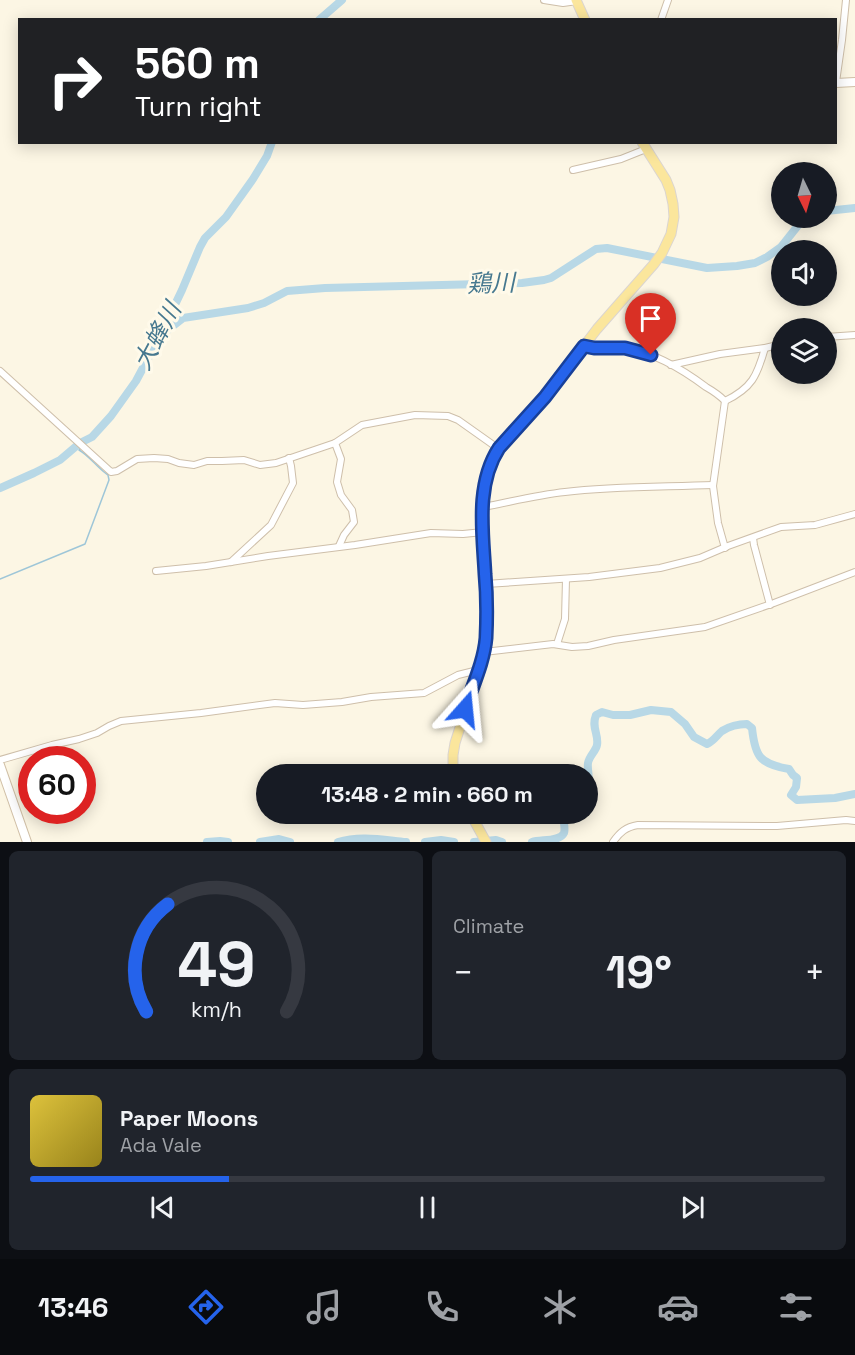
<!DOCTYPE html>
<meta charset="utf-8">
<style>
:root{--surface:#171b24;--page:#20242c;--text:#f1f3f6;--muted:#9ea1a6;--line:#363941;--accent:#2563eb}
body{margin:0;font-family:"Space Grotesk","Noto Sans JP",sans-serif;background:var(--page);color:var(--text);height:100vh;display:flex;flex-direction:column;font-size:22px;white-space:nowrap}
*{box-sizing:border-box;margin:0}
p{font-size:20px;color:var(--muted)}
.icon{flex:none;width:33px;height:33px;fill:none;stroke:currentColor;stroke-width:2;stroke-linecap:round;stroke-linejoin:round}
.map{position:relative;height:842px;overflow:hidden}
.drawer{display:flex;flex-direction:column;gap:9px;padding:9px;background:#0d0f14;flex:1}
.drawer>*{flex:none}
.top-card{position:absolute;left:18px;top:18px;width:819px;height:126px;border-radius:0px;box-shadow:0 3px 15px #0003;background:#202124;color:#fff;overflow:hidden}
.needle{width:39px;rotate:175deg}
.tools{position:absolute;left:771px;top:162px;display:grid;gap:12px}
.tools a{display:grid;place-items:center;width:66px;height:66px;border-radius:50%;background:var(--surface);box-shadow:0 3px 15px #0003;font-size:30px}
.speed{position:absolute;left:18px;top:746px;display:flex;gap:12px;font-size:30px;font-weight:700;text-align:center}
.speed>*{display:grid;place-content:center;width:78px;height:78px;border-radius:50%;background:var(--surface);box-shadow:0 3px 15px #0003;line-height:1}
.speed .limit{border:9px solid #d22;background:#fff;color:#111}
.pin{position:absolute;display:grid;place-items:center;width:51px;height:51px;color:#fff;margin:-62px -26px;border-radius:50% 50% 50% 0;rotate:-45deg;box-shadow:0 0 6px #0007}
.pin .icon{rotate:45deg}
.me{position:absolute;width:66px;margin:-33px;rotate:18deg;stroke-linejoin:round;filter:drop-shadow(0 0 4px #0008)}
.turn{display:flex;align-items:center;gap:21px;height:126px;padding:0 18px;font-size:27px}
.turn .icon{width:78px;height:78px;stroke-width:2.5}
.turn b{display:block;font-size:42px;line-height:51px}
.big{font-size:45px;font-weight:700;line-height:1.1}
.drawer .tile{flex:1;display:flex;flex-direction:column;justify-content:center;gap:9px;min-width:0;padding:0 21px;border-radius:9px;background:var(--page)}
.drawer .dial{align-items:center;gap:0}
.dial svg{height:156px;overflow:visible;fill:none;stroke:var(--line);stroke-width:7;stroke-linecap:round;text-anchor:middle}
.dial text{fill:var(--text);stroke:none}
.song{display:flex;align-items:center;gap:18px}
.cover{width:72px;height:72px;border-radius:9px;background:linear-gradient(135deg,hsl(50 70% 55%),hsl(50 70% 35%))}
.played{height:6px;border-radius:3px;background:linear-gradient(90deg,var(--accent) 25%,var(--line) 25%)}
.keys{display:flex;justify-content:space-around;direction:ltr}
.heat{display:flex;justify-content:space-between;align-items:center;font-size:33px;direction:ltr}
.drawer .tiles{flex:1;display:grid;gap:9px;grid-template-columns:1fr 1fr}
.tile:last-child{grid-column:span 2}
.trip{position:absolute;left:256px;top:764px;width:342px;height:60px;border-radius:30px;background:var(--surface);box-shadow:0 3px 15px #0003;font-weight:700;line-height:60px;text-align:center}
.menu{display:flex;height:96px;justify-content:space-around;align-items:center;background:#090b0e;color:var(--muted)}
.menu .icon{width:42px;height:42px}
.menu .on{color:var(--accent)}
.menu b{font-size:27px;color:var(--text)}
.map>svg:first-child{display:block}
</style>
<div class="map">
<svg width="855" height="842" viewBox="0 0 855 842">
<rect width="100%" height="100%" fill="#fcf6e4"/>
<g fill="none" stroke-linecap="round" stroke-linejoin="round">
<g stroke="#9ec6d8" stroke-width="1.5">
<path d="M84,444l8,-7"/>
<path d="M0,579l85,-35 24,-64 -1,-5c-11,-7 -18,-19 -29,-25l2,-2"/>
</g>
<g stroke="#b8d8e6" stroke-width="8">
<path d="M319,20l23,-20"/>
<path d="M826,211l29,-3"/>
<path d="M160,336l23,-18 65,-10 16,-5 23,-12 38,-3 197,-5 22,-3 7,-2 45,-29 11,-1 100,20 30,-2 18,-3 12,-6 14,-10 23,-29"/>
<path d="M0,488l34,-15 26,-13 20,-17 12,-6 19,-21 25,-35 24,-45 22,-46 18,-43 5,-9 21,-21 27,-38 14,-23 5,-14"/>
<path d="M588,782c2,-6 -1,-12 0,-19 1,-7 8,-12 9,-18 2,-11 -6,-17 -1,-30l6,-3 11,3h17l21,-5 20,2 14,12 9,13 13,7c7,-3 10,-9 15,-13 8,-5 16,-7 25,-7l5,4c3,29 8,36 37,41l4,6 4,3 -1,9 -5,8 6,5 38,-2 20,-4"/>
<path d="M207,842l13,-1 8,1"/>
<path d="M260,842l19,-3 11,3"/>
<path d="M338,842c22,-7 46,-2 68,0"/>
<path d="M425,842l16,-2 13,2"/>
<path d="M474,842l22,-2 6,2"/>
<path d="M532,842c9,-3 28,0 32,-9 2,-6 -2,-13 0,-20"/>
</g>
<defs>
<g id="street">
<path d="M544,0l19,3 14,-2"/>
<path d="M661,20l7,-20"/>
<path d="M836,82l6,-42 4,-40"/>
<path d="M573,170l48,-11 25,-10"/>
<path d="M826,337l29,-2"/>
<path d="M584,346c14,3 28,0 42,2 29,5 56,21 80,39 7,4 13,8 19,14"/>
<path d="M671,365l49,-11 45,-6 17,-4"/>
<path d="M0,371l111,101 6,-1 20,-12 17,-1 14,1 11,4 15,2 13,-4h15l22,-1 16,5 16,-2 59,-20 27,-18 53,-10 33,1 10,4 41,29"/>
<path d="M725,401l-12,85 5,37 7,25"/>
<path d="M725,401c27,-13 32,-25 40,-53"/>
<path d="M335,443l6,16 -4,23 4,13 11,15 2,12 -10,13 -5,11"/>
<path d="M483,507c27,-5 54,-12 82,-15 49,-6 99,-5 148,-7"/>
<path d="M753,538l1,7 16,60"/>
<path d="M231,562l40,-37 22,-42 -2,-17 -2,-8"/>
<path d="M156,571l50,-5 62,-10 87,-11 76,-12 32,1 20,-2"/>
<path d="M486,584l103,-7 71,-9 40,-10 28,-12 53,-19 34,-2 40,-11"/>
<path d="M557,644l8,-25 1,-40"/>
<path d="M484,652l69,-8 19,3 16,-1 26,-6 91,-13 69,-24 81,-31"/>
<path d="M0,760l52,-15 27,-6 18,-6 12,-7 12,-5 80,-8 74,-10 28,2 39,-3 29,-5 53,-4 34,-18 20,-5"/>
<path d="M613,842c7,-10 13,-15 25,-17l139,1 69,-6 9,1"/>
</g>
<g id="secondary">
<path d="M836,83l19,-1"/>
<path d="M0,765l27,77"/>
</g>
<g id="primary">
<path d="M576,0l9,20"/>
<path d="M453,774v-19l2,-12 29,-91 2,-14v-54l-3,-90 5,-26 11,-19 46,-52 52,-68 57,-65 8,-11 9,-19 3,-17 -1,-13 -3,-14 -4,-10 -24,-38"/>
<path d="M470,813l16,29"/>
</g>
</defs>
<use href="#street" stroke="#cebfaa" stroke-width="8"/>
<use href="#secondary" stroke="#d1c0a7" stroke-width="10"/>
<use href="#primary" stroke="#dbd5d0" stroke-width="11"/>
<use href="#street" stroke="#fff" stroke-width="6"/>
<use href="#secondary" stroke="#fff" stroke-width="8"/>
<use href="#primary" stroke="#fbe69c" stroke-width="9"/>
</g>
<g fill="none" stroke-linecap="round" stroke-linejoin="round">
<defs>
<path id="route" d="M465,709c7,-22 19,-47 21,-71 1,-21 1,-43 -1,-64 -2,-41 -10,-89 14,-126l46,-51 39,-51 10,2h31l26,7"/>
</defs>
<use href="#route" stroke="#184099" stroke-width="15"/>
<use href="#route" stroke="#2563eb" stroke-width="10"/>
</g>
<g text-anchor="middle" dominant-baseline="central" stroke-width="6" stroke-linejoin="round" paint-order="stroke">
<g font-size="24" font-style="italic" fill="#46788f" stroke="#fffaea">
<text transform="translate(491 283) rotate(-2)">鶏川</text>
<text transform="translate(157 336) rotate(-62)">大蜂川</text>
</g>
</g>
</svg>
<div class="tools">
<a><svg class="needle" viewBox="-14 -14 28 28"><path d="M0-13l5 13h-10z" fill="#e53935"/><path d="M0 13l5-13h-10z" fill="#9ea1a6"/></svg></a>
<a><svg class="icon" aria-label="sound" viewBox="0 0 24 24"><path d="M4 9h4l5-4v14l-5-4H4zM17 9q2 3 0 6"/></svg></a>
<a><svg class="icon" aria-label="layers" viewBox="0 0 24 24"><path d="M12 4l9 5-9 5-9-5zM3 14l9 5 9-5"/></svg></a>
</div>
<div class="speed"><div class="limit">60</div></div>
<div class="pin" style="left:651px;top:355px;background:#d93025"><svg class="icon" aria-label="arrive" viewBox="0 0 24 24"><path d="M6 21V4h12l-3 4 3 4H6"/></svg></div>
<svg class="me" style="left:465px;top:709px" viewBox="-20 -20 40 40"><path d="M0-17L14 15 0 8-14 15z" fill="#2563eb" stroke="#fff" stroke-width="4"/></svg>
<div class="trip">13:48 · 2 min · 660 m</div>
<div class="top-card">
<div class="turn"><svg class="icon" aria-label="right" viewBox="0 0 24 24"><path d="M7 20v-9h11M14 6l5 5-5 5"/></svg><div><b>560 m</b>Turn right</div></div>
</div>
</div>
<section class="drawer">
<div class="tiles">
<div class="tile dial"><svg viewBox="0 0 100 80">
<path d="M14 69A42 42 0 1 1 86 69"/>
<path d="M14 69A42 42 0 0 1 25 14" stroke="#2563eb"/>
<text x="50" y="56" font-size="32" font-weight="700">49</text>
<text x="50" y="72" font-size="11">km/h</text>
</svg></div>
<div class="tile"><p>Climate</p>
<div class="heat"><a>−</a><b class="big">19°</b><a>+</a></div>
</div>
<div class="tile">
<div class="song"><i class="cover"></i><div><b>Paper Moons</b><p>Ada Vale</p></div></div>
<div class="played"></div>
<div class="keys"><svg class="icon" aria-label="previous" viewBox="0 0 24 24"><path d="M18 5L8 12l10 7zM5 5v14"/></svg><svg class="icon" aria-label="pause" viewBox="0 0 24 24"><path d="M8 5v14M16 5v14"/></svg><svg class="icon" aria-label="next" viewBox="0 0 24 24"><path d="M6 5l10 7-10 7zM19 5v14"/></svg></div>
</div>
</div>
</section>
<nav class="menu">
<b>13:46</b>
<svg class="icon on" aria-label="directions" viewBox="0 0 24 24"><path d="M12 3l9 9-9 9-9-9zM9 14v-3h6M13 9l2 2-2 2"/></svg>
<svg class="icon" aria-label="music" viewBox="0 0 24 24"><path d="M9 18V5l10-2v13"/><circle cx="6" cy="18" r="3"/><circle cx="16" cy="16" r="3"/></svg>
<svg class="icon" aria-label="phone" viewBox="0 0 24 24"><path d="M5 4h4l2 5-3 2q2 4 5 5l2-3 5 2v4C11 20 4 13 5 4z"/></svg>
<svg class="icon" aria-label="climate" viewBox="0 0 24 24"><path d="M12 3v18M4 7l16 10M4 17L20 7"/></svg>
<svg class="icon" aria-label="car" viewBox="0 0 24 24"><path d="M5 17H2v-5l4-1 3-4h7l3 4 3 1v5h-3M9 17h6M6 11h13"/><circle cx="7" cy="17" r="2"/><circle cx="17" cy="17" r="2"/></svg>
<svg class="icon" aria-label="filters" viewBox="0 0 24 24"><path d="M4 7h16M4 17h16"/><circle cx="9" cy="7" r="2"/><circle cx="15" cy="17" r="2"/></svg>
</nav>
